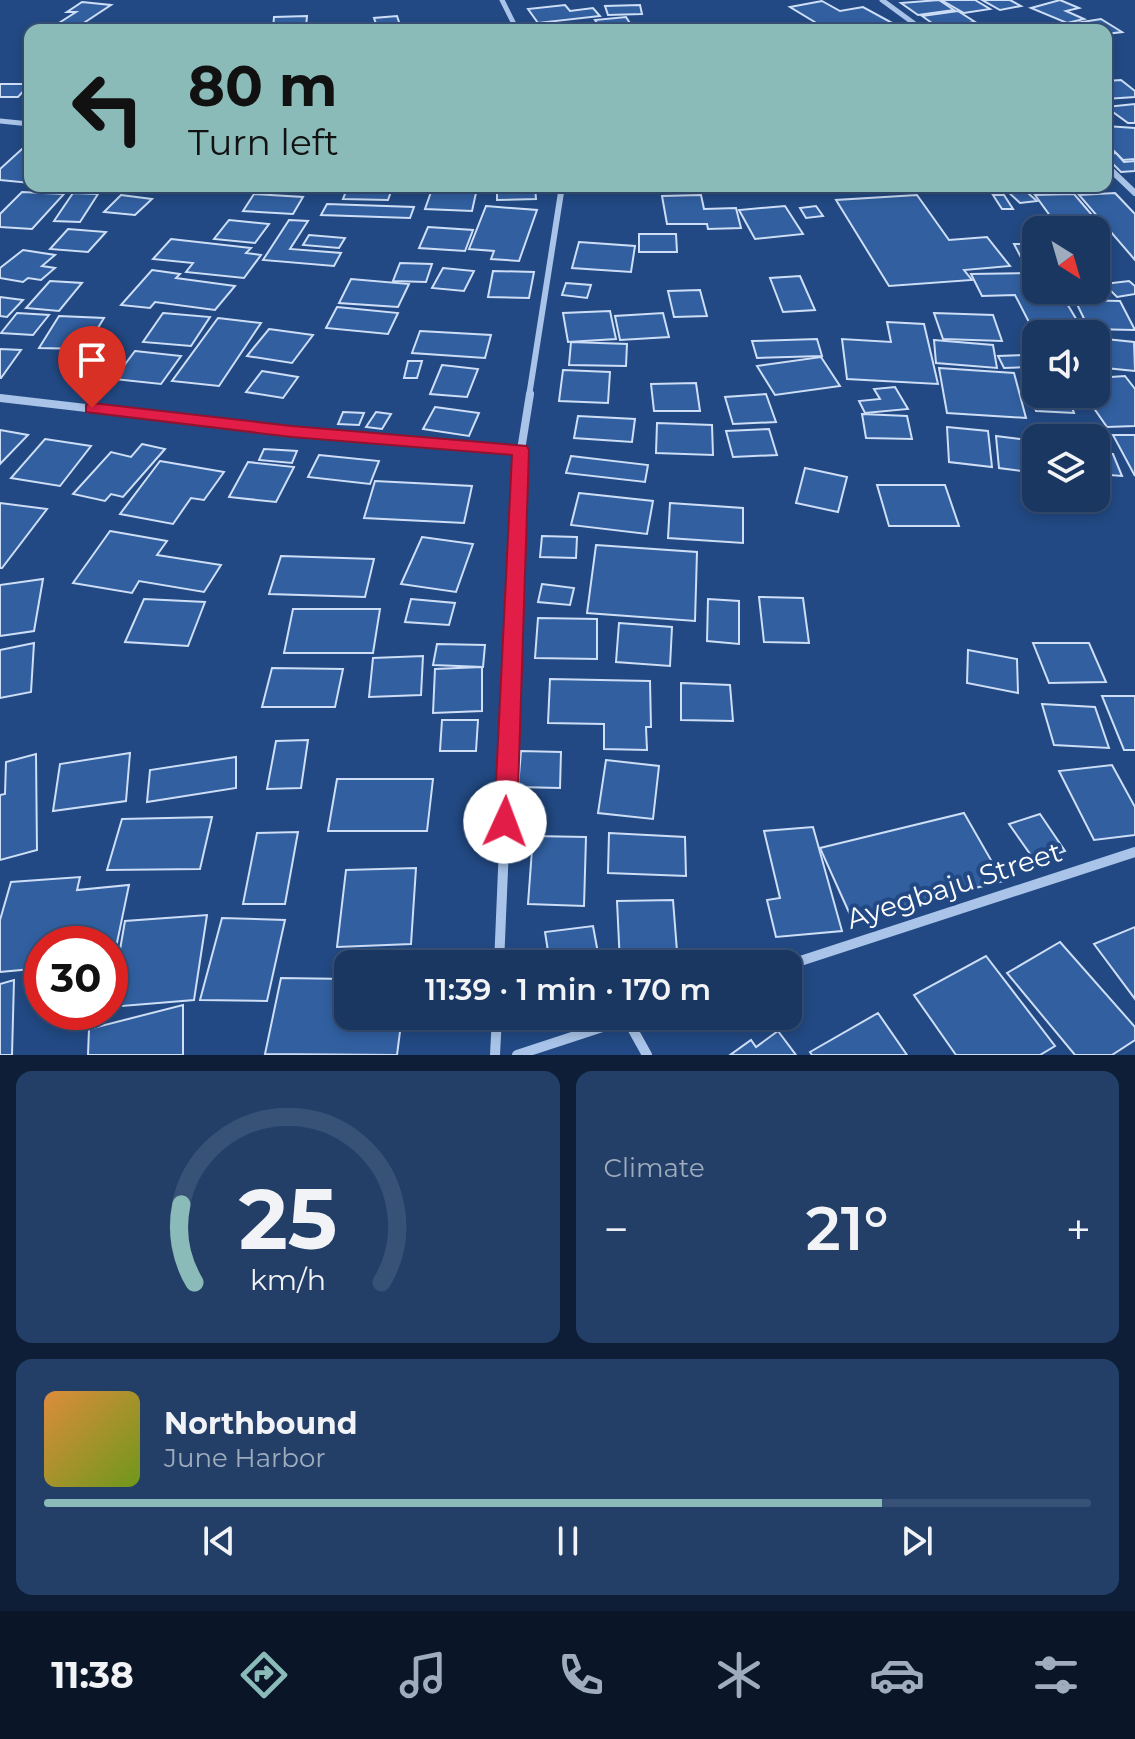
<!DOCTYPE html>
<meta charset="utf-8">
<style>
:root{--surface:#1a3762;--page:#233f68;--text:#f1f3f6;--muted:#9facbe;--line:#385177;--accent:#8bbbb9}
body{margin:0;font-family:Montserrat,sans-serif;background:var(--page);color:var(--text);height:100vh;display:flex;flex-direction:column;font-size:30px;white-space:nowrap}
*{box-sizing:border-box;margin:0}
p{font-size:26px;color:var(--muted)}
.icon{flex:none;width:44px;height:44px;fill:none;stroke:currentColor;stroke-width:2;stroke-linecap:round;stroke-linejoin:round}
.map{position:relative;height:1055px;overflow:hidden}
.panel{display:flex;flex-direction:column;gap:16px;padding:16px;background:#0e1e36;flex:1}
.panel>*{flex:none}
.banner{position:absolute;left:24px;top:24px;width:1088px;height:168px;border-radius:16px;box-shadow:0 4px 12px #0003,0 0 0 2px var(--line);background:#8bbbb9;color:#111;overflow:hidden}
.needle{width:52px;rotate:143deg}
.fabs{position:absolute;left:1022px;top:216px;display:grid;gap:16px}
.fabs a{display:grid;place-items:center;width:88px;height:88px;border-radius:16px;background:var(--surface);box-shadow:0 4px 12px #0003,0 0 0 2px var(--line);font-size:40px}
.speed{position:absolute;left:24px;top:926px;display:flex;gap:16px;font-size:40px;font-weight:700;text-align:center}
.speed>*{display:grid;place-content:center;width:104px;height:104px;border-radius:50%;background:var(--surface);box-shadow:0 4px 12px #0003,0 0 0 2px var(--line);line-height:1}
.speed .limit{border:12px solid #d22;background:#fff;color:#111}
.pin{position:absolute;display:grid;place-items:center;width:68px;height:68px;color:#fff;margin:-82px -34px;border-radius:50% 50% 50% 0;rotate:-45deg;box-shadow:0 0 8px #0007}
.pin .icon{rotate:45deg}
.me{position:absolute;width:88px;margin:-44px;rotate:2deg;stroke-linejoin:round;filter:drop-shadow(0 0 6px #0008)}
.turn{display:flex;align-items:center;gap:28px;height:168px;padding:0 32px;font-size:36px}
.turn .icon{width:104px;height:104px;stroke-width:2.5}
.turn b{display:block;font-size:56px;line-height:68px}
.big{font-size:60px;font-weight:600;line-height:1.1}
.panel .card{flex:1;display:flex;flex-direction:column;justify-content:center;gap:12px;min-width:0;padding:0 28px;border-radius:16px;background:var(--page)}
.panel .dial{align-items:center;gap:0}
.dial svg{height:208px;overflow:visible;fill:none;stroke:var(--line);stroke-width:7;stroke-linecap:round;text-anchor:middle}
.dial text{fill:var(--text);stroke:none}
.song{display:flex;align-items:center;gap:24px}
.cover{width:96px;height:96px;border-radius:12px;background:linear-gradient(135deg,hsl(30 70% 55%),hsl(80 70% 35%))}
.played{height:8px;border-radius:4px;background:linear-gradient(90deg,var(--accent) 80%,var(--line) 80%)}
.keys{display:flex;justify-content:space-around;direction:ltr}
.heat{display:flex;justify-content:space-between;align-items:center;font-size:44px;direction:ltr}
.panel .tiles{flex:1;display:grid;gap:16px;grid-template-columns:1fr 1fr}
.card:last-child{grid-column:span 2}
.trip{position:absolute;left:334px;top:950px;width:468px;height:80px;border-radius:16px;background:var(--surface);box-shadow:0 4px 12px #0003,0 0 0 2px var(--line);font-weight:600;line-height:80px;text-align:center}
.dock{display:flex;height:128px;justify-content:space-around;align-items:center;background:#0a1627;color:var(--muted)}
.dock .icon{width:56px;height:56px}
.dock .on{color:var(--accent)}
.dock b{font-size:36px;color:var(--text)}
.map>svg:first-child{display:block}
</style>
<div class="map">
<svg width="1135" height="1055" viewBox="0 0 1135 1055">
<rect width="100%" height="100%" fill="#224983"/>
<g fill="#315fa0" stroke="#cddef6" stroke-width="2">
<path d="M939,0l15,10 -36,5 -17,-12z"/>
<path d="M941,0h34l15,9 -26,4z"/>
<path d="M982,0h28l11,6 -21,4z"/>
<path d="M1060,0l19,8 -13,3 18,8 -17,4 -36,-15z"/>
<path d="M822,1l18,10 23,-4 42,23h-77l-38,-23z"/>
<path d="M82,2l29,3 -38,25h-25l28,-18h-9z"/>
<path d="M565,5l5,6 23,-3 7,8 -62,7 -10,-14z"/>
<path d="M640,5l2,9 -34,1 -3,-9z"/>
<path d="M958,11l17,11 -36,6 -17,-12z"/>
<path d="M307,16l-1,11 -33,2 1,-12z"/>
<path d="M397,16l3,9 -23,2 -3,-9z"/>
<path d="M626,17l7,11 -31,2 -7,-10z"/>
<path d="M1101,19l21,13 -16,2v-4h-27l-10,-6z"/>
<rect x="536" y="24" width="29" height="6"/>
<path d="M1121,80l14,11v6l-29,2v-18z"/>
<path d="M0,84h30l-12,13h-18z"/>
<path d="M1135,104v19h-7l-22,-16z"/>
<path d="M1106,126l29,2v31l-12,1 -17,-17z"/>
<path d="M22,149l8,1v33l-30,-3v-11z"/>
<path d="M1116,153l8,9 11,-1v10l-14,1 -15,-15v-3z"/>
<path d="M264,186h51l-4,7 -49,-3z"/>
<path d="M348,186h45l-5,14 -45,-1z"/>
<path d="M497,186h38l1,13 -39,1z"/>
<path d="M1021,187l16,14 -17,2 -15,-14z"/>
<path d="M22,192l42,2 -32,35 -32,-2v-13z"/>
<path d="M431,192l45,1 -4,18 -47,-2z"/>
<path d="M73,193l25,1 -18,28 -26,-1z"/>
<path d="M1115,193l20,21v46l-56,-65z"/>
<path d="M254,194l49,3 -10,17 -50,-3z"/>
<path d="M1074,194l18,21 -41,2 -16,-22z"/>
<path d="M121,195l31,4 -17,16 -31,-3z"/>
<path d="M701,195l3,14 32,-1 5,20 -33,1 -1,-5h-40l-5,-28z"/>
<path d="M917,195l32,45 38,-3 23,29 -46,4 8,10 -83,6 -53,-86z"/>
<path d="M993,195h11l9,14h-11z"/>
<path d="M327,204l87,3 -4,11 -89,-3z"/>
<path d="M486,206l51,4 -18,51 -28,-2 3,-8 -25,-2z"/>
<path d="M785,206l18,28 -48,5 -16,-29z"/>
<path d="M816,206l7,10 -17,2 -6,-10z"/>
<path d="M1084,217l10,9 -29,4 -9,-7z"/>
<path d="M229,220l40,4 -14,19 -41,-4z"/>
<path d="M289,220l19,1 -18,28 51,4 -7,13 -71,-6z"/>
<path d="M428,227l45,3 -8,21 -46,-3z"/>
<path d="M68,229l38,3 -18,20 -38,-3z"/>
<path d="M639,234h37l1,18h-38z"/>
<path d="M309,235l36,3 -6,10 -36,-3z"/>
<path d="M171,239l80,9 -5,5 15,2 -17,23 -58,-6 7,-9 -40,-4z"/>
<path d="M579,242l56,4 -4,26 -59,-4z"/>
<path d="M1014,244h22v23h-10z"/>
<path d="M23,250l32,5 -13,11 13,2 -14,12 -13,-2 -5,4 -23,-4v-10z"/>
<path d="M400,263l32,1 -6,18 -33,-1z"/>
<path d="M443,268l31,3 -10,20 -32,-3z"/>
<path d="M152,270l28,4 -4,4 59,8 -20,24 -60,-8 -5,6 -29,-3z"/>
<path d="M493,271l41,1 -5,26 -41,-1z"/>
<path d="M1025,273l13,24h25l18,30 -49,1 -17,-33 -33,1 -11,-22z"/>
<path d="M800,276l15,34 -32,2 -13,-34z"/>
<path d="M351,279l58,5 -11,23 -59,-4z"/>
<path d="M50,281l32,2 -23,28 -33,-3z"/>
<path d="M1129,281l6,5v8l-18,3 -13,-13z"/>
<path d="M566,283l25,2 -4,13 -25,-3z"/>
<path d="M700,290l7,26 -33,1 -6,-26z"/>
<path d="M0,297l23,3 -16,17 -7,-1z"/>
<path d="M1075,300l45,1 15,29 -46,-1z"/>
<path d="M337,307l61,6 -10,21 -62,-6z"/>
<path d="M610,311l6,28 -48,3 -5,-29z"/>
<path d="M17,313l32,2 -16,20 -32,-2z"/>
<path d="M163,313l47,4 -19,29 -48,-4z"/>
<path d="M663,313l6,24 -49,3 -5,-24z"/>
<path d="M934,313l59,2 9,26 -59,-2z"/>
<path d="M59,316l45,2 -19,31 -46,-1z"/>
<path d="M218,318l43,5 -42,63 -47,-5z"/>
<path d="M887,322l37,2 14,60 -91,-5 -5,-40 49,3z"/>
<path d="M269,329l44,6 -21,28 -45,-7z"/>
<path d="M420,331l71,4 -6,23 -73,-5z"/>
<path d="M1096,338l38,4 1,29 -39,-4z"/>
<path d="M817,339l5,17 -65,2 -5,-17z"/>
<path d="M934,340l59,5 4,23 -61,-5z"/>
<path d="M571,342l56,2 -1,22 -57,-1z"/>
<path d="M0,349l21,1 -20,28h-1z"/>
<path d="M135,351l46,5 -20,28 -47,-5z"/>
<path d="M1023,355l6,12 -25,1 -6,-12z"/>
<path d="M821,357l19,29 -65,9 -18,-29z"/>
<path d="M408,361h14l-5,17h-13z"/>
<path d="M442,365l36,4 -11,28 -37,-3z"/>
<path d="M939,368l75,5 12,45 -79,-5z"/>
<path d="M563,370l47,2 -2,31 -49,-2z"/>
<path d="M262,371l36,6 -15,21 -37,-6z"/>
<path d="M1125,376l10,13v37l-28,1 -23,-33h12v-16z"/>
<path d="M1024,377l12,1v16h31l7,19 -38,-2z"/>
<path d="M696,383l4,28h-46l-3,-27z"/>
<path d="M895,387l13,22 -43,4 -6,-12 21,-2 -6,-10z"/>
<path d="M766,394l10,28 -43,2 -8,-27z"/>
<path d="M435,407l44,6 -10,23 -46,-7z"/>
<path d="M343,412l21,1 -5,12 -21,-1z"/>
<path d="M376,412l15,2 -9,15 -16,-2z"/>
<path d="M862,414l45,2 5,23 -46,-1z"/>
<path d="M578,416l57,3 -3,23 -58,-4z"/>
<path d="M657,423l55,2 1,30 -57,-2z"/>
<path d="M947,427l41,4 4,36 -43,-5z"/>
<path d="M769,429l8,26 -44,2 -7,-26z"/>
<path d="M0,430l28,5 -28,29z"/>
<path d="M1113,435h22v41z"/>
<path d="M996,436l40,5v32l-37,-5z"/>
<path d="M45,439l46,7 -31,40 -49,-8z"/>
<path d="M142,444l23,5 -42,48 -12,-3 -6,7 -32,-7 38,-42 20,5z"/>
<path d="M264,449l33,2 -5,12 -33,-3z"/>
<path d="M1096,453l17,1 9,22 -26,-2z"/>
<path d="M319,455l60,6 -9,23 -62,-7z"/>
<path d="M571,456l77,9 -3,17 -79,-9z"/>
<path d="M160,461l64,11 -20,28 -13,-2 -18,26 -53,-10z"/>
<path d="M248,462l46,5 -18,35 -47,-5z"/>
<path d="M805,468l42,9 -9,35 -42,-9z"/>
<path d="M375,481l97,5 -8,37 -100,-5z"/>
<path d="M877,485h68l14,41h-70z"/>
<path d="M579,493l74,8 -6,33 -76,-9z"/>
<path d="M0,503l47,6 -45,59h-2z"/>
<path d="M670,503l73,5v35l-75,-5z"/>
<path d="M110,531l57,10 -10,14 64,10 -17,27 -65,-11 -7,12 -59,-10z"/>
<path d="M542,536l35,1 -1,21 -36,-1z"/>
<path d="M422,537l51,7 -17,48 -55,-8z"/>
<path d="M596,545l101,7 -2,69 -108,-8z"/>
<path d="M281,556l93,3 -9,38 -96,-3z"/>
<path d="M43,579l-9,52 -34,5v-51z"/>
<path d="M542,584l32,4 -4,17 -32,-3z"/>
<path d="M759,597l44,1 6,45 -45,-1z"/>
<path d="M144,599l61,3 -17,44 -63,-4z"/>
<path d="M411,599l44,4 -6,22 -44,-3z"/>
<path d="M708,599l31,2v43l-32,-3z"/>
<path d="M293,609h87l-7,44h-89z"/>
<path d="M538,618l59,1v40l-62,-1z"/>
<path d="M619,623l53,4 -2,39 -54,-4z"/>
<path d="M34,643l-3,49 -31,6v-48z"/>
<path d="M1033,643h56l17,39 -57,1z"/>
<path d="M437,644l48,1 -2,22 -50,-2z"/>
<path d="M968,650l49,9 1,34 -51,-10z"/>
<path d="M423,656l-2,39 -52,2 4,-39z"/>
<path d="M482,667v44l-49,2 2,-44z"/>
<path d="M272,668l71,1 -8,38h-73z"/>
<path d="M550,679l100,2 1,46h-5l1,23 -43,-1v-25l-56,-1z"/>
<path d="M681,683l49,2 3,36 -52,-1z"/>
<path d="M1102,696h33v54h-11z"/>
<path d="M1042,704l53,3 14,41 -55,-3z"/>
<path d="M442,720h36l-2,31h-36z"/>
<path d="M308,740l-7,48 -34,1 9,-48z"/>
<path d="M521,751l40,1 -1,36 -42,-1z"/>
<path d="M130,753l-4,48 -73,10 7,-47z"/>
<path d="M36,754l1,96 -37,10v-65l5,-1 1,-32z"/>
<path d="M236,757v31l-89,14 3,-32z"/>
<path d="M606,760l53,6 -6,53 -55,-6z"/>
<path d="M1112,765l23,42v28l-41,5 -35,-69z"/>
<path d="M337,779h96l-6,52h-99z"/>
<path d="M964,813l39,68 -151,38 -32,-71z"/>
<path d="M1040,814l25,37 -30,10 -26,-37z"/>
<path d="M212,817l-12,52 -93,1 15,-51z"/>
<path d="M813,827l29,104 -66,6 -9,-37 13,-2 -16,-67z"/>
<path d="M298,832l-13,72h-42l14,-71z"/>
<path d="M609,833l76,4 1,39 -78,-3z"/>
<path d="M533,836l53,1 -2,69 -56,-2z"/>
<path d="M416,868l-5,76 -74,3 9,-77z"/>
<path d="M80,877l-3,13 52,-5 -16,77h-3v-18h-68v24l-42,4v-52l11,-38z"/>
<path d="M673,900l5,64h-58l-3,-63z"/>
<path d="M207,915l-13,85 -84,7 15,-86z"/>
<path d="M222,918l63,2 -18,81 -67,-1z"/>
<path d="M593,926l7,38h-50l-5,-32z"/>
<path d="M1135,927v72l-41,-55z"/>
<path d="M1060,942l75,85v13l-23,15h-37l-68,-82z"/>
<path d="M986,956l69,90 -15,9h-84l-42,-60z"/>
<path d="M281,978l67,1v37h54l-5,39 -132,-1z"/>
<path d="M14,980l-2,75h-12v-71z"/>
<path d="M183,1005v50h-95l1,-26z"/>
<path d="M878,1013l29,42h-95l-2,-3z"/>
<path d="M778,1031l18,24h-66l21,-15 5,7z"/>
</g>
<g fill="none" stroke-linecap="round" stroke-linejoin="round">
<g stroke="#a9c4e8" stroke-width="5">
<path d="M502,0l15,30"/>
<path d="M882,0l41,30"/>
<path d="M0,121l30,3"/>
<path d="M1106,166l8,7"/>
</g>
<g stroke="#a9c4e8" stroke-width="6">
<path d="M1112,171l23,22"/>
<path d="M529,396l33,-210"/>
</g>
<g stroke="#a9c4e8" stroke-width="8">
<path d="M0,398l292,34 229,18"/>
<path d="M511,684l10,-234 9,-56"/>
</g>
<g stroke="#a9c4e8" stroke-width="10">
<path d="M499,964l12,-282"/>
<path d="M788,965l347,-113"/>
<path d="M627,1019l20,36"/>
<path d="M495,1055l2,-39"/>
<path d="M517,1055l119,-39"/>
</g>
</g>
<path fill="#e11d48" stroke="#92132f" stroke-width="2" d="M92,403l200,23 235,20 2,4 -12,372 -3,7 -9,3 -8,-3 -3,-7 18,-367 -220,-18 -206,-25v-7z"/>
<g text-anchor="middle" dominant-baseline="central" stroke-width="8" stroke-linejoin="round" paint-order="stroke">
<g font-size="28" fill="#fff" stroke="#224983">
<text transform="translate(954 885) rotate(-18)">Ayegbaju Street</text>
</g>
</g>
</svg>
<div class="fabs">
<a><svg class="needle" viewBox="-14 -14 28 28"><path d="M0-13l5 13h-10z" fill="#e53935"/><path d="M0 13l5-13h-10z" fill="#9facbe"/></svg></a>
<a><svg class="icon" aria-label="sound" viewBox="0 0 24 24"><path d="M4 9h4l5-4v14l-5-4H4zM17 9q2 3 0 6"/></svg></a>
<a><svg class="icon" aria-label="layers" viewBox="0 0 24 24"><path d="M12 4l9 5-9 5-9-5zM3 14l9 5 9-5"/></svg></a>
</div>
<div class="speed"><div class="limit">30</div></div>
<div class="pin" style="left:92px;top:408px;background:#d93025"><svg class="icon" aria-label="arrive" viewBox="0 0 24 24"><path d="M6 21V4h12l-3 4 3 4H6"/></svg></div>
<svg class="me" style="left:505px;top:822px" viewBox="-20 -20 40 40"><circle r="19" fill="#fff"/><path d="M0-13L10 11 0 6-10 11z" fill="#e11d48"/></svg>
<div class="trip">11:39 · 1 min · 170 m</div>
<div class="banner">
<div class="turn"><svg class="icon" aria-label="left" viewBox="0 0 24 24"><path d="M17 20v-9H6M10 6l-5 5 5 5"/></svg><div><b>80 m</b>Turn left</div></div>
</div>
</div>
<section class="panel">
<div class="tiles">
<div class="card dial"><svg viewBox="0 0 100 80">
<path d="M14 69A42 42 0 1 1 86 69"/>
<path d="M14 69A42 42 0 0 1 9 39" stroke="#8bbbb9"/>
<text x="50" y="56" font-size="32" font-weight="700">25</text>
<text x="50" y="72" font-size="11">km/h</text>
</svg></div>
<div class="card"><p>Climate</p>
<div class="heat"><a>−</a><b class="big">21°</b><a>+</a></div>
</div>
<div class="card">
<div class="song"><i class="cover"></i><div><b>Northbound</b><p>June Harbor</p></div></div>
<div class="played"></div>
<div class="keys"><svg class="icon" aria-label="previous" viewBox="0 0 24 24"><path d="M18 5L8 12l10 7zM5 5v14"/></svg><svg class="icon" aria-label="pause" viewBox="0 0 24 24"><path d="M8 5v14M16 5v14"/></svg><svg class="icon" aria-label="next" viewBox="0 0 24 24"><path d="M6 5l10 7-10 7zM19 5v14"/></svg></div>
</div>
</div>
</section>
<nav class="dock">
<b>11:38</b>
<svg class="icon on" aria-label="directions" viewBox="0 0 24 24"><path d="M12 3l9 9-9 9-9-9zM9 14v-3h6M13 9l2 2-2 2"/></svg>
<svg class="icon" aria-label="music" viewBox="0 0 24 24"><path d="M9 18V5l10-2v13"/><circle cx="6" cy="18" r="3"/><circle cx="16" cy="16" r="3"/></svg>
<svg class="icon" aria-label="phone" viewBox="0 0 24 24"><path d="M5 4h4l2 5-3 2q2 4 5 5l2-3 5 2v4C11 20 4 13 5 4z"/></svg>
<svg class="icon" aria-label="climate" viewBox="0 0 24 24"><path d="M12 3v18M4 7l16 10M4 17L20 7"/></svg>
<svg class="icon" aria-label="car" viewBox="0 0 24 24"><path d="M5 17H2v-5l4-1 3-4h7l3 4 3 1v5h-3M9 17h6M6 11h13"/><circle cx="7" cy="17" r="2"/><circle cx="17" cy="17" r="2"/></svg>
<svg class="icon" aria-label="filters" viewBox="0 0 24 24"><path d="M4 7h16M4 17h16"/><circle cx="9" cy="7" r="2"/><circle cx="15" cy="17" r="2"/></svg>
</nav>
